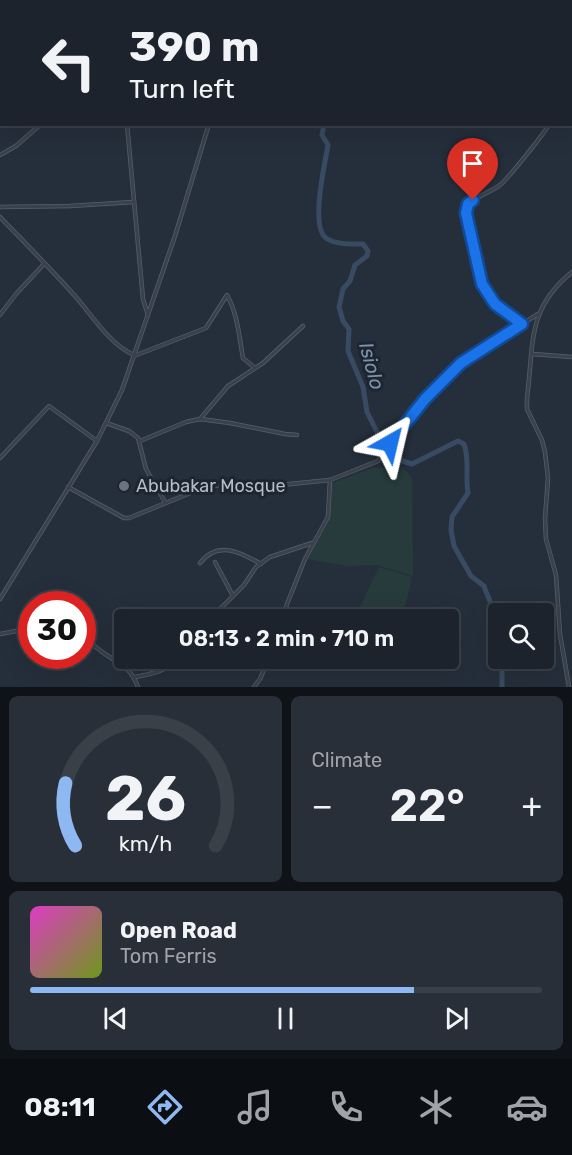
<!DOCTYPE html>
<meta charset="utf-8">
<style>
:root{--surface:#1c232c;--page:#292f38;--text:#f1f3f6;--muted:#a0a4a9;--line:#3a4048;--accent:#8eb8f2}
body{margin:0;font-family:Rubik,sans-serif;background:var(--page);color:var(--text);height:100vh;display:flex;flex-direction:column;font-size:22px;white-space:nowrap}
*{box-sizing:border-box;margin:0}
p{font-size:20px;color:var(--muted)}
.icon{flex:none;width:33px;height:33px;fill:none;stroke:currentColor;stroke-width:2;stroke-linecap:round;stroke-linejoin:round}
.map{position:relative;height:687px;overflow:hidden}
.side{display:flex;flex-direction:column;gap:9px;padding:9px;background:#0f1318;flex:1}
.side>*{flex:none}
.banner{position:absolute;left:0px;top:0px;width:573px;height:126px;box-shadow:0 6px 24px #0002,0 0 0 2px var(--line);background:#1c232c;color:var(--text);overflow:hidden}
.tools{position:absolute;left:488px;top:603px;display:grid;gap:12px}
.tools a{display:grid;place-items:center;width:66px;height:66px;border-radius:6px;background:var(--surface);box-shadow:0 6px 24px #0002,0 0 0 2px var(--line);font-size:30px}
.speed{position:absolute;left:18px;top:591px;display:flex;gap:12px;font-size:30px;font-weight:700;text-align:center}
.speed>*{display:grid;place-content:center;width:78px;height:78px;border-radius:50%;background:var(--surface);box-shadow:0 6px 24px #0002,0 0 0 2px var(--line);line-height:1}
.speed .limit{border:9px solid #d22;background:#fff;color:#111}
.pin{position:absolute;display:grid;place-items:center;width:51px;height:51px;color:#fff;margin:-62px -26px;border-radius:50% 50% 50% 0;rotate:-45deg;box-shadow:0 0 6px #0007}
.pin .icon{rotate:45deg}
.me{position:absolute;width:66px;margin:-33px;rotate:37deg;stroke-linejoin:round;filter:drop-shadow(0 0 4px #0008)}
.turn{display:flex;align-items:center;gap:21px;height:126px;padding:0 30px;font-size:27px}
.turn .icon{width:78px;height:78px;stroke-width:2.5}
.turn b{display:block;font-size:42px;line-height:51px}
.big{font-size:45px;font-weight:600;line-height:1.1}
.side .widget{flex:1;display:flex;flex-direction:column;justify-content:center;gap:9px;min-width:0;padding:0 21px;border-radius:9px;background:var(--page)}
.side .dial{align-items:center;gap:0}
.dial svg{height:156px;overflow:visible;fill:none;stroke:var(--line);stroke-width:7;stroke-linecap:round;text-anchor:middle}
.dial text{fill:var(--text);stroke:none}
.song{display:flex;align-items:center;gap:18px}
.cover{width:72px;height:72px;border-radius:9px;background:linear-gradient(135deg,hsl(310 70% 55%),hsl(80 70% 35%))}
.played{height:6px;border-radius:3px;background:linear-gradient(90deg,var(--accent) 75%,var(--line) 75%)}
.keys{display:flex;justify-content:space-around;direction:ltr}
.heat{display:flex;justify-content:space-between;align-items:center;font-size:33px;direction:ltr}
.side .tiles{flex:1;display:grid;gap:9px;grid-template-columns:1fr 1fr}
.widget:last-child{grid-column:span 2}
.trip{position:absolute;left:114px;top:609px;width:345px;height:60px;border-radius:6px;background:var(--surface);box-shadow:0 6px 24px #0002,0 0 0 2px var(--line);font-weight:600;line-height:60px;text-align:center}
.tabs{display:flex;height:96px;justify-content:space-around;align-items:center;background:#0b0e12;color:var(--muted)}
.tabs .icon{width:42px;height:42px}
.tabs .current{color:var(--accent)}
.tabs b{font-size:27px;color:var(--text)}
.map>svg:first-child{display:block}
</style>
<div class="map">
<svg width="572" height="687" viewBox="0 0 572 687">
<rect width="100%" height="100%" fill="#252f3b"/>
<g fill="#273b3c">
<path d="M402,467l10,11 1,98 -36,-11 -30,1 -39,-7 19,-35 5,-41 41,-15z"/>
<path d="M379,567l33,10 -10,42h-48z"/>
</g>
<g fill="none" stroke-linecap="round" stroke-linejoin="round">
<g stroke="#394b62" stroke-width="5">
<path d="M281,2v-2"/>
<path d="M324,124l-2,11 6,10c-3,19 -18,81 -2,93 10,7 26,6 37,6l5,7 -1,5 -12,9 -5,16 -7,8 -4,18 4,14 6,8 -1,22 15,36 4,25 19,38 1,6 25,8 46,-23 6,3c6,16 1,33 4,49l-16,24 -1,13 3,16 17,30 13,10c2,7 5,12 7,18 1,6 3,34 1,39l6,9"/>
<path d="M502,687v-29"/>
</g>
<defs>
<g id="minor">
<path d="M491,0l1,2"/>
<path d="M135,2v-2"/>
<path d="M270,2l1,-2"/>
<path d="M0,23l2,1"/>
<path d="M127,124l16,175 5,16"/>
<path d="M0,155l16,-9 25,-22"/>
<path d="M0,207l70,-1 64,-4"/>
<path d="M0,217c25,26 51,52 75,79 17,19 35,49 59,59"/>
<path d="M0,315l16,-21 28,-30"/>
<path d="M522,324c-10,-8 -24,-16 -32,-26 -9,-11 -29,-83 -22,-94 5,-6 25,-13 32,-19 6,-4 48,-56 49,-61"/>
<path d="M532,354l40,3"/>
<path d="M134,356l72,-28 21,-33c11,20 12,41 16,63l12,10"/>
<path d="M200,419l28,-33 35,-23 40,-37"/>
<path d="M106,423l23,8 9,7 8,31 19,33"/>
<path d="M140,441l46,-19 14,-3 30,4 55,11 12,1"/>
<path d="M0,458l49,-52 48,35"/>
<path d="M68,487l56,31h5l76,-31 24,-3 41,2 60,-6 48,-19 30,-42 53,-56 77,-49"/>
<path d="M215,562l18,34"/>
<path d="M200,563c18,-23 40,-11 61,1"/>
<path d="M0,599l97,-158 25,-51 53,-154 34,-112"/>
<path d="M220,609l24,-24 12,-18 14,-10 42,-14"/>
<path d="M283,620l4,-16 18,-45 23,-42 2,-37"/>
<path d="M0,634l32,-6"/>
<path d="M82,635c6,4 10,9 15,13 18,15 32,15 41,39"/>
<path d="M135,677c15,-3 32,-5 42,-19"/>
<path d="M254,687l6,-8 9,-21"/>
<path d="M569,687l-9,-53 -4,-59 -10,-36 -1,-20 3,-41 -3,-26 -3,-12 -15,-31v-11c7,-53 -1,-89 45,-126"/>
</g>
</defs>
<use href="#minor" stroke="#565f6a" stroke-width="4.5"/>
<use href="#minor" stroke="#38414c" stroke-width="3"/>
</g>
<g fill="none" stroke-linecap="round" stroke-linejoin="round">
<defs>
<path id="route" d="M390,443l35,-44 36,-36 61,-39 -27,-20 -13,-20 -16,-71 2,-9 5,-4"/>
</defs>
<use href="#route" stroke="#114b97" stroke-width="15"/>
<use href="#route" stroke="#1a73e8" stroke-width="10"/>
</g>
<circle fill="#6b7280" stroke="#1d2630" stroke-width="2" cx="124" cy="486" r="6"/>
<g text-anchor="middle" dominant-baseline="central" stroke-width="6" stroke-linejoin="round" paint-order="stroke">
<g font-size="18" fill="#b4bcc7" stroke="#1d2630" text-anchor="start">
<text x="136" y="486">Abubakar Mosque</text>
</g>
<g font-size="20" font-style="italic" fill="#7d93ad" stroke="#1d2630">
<text transform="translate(372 366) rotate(75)">Isiolo</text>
</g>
</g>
</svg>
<div class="tools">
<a><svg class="icon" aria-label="search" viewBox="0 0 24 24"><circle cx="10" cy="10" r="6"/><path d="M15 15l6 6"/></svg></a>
</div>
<div class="speed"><div class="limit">30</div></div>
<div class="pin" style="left:473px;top:200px;background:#d93025"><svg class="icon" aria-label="arrive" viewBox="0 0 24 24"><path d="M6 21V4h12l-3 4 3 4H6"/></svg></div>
<svg class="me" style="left:390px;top:443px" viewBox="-20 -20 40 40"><path d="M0-17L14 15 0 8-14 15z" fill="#1a73e8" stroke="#fff" stroke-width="4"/></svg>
<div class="trip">08:13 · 2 min · 710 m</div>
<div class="banner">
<div class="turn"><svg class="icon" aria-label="left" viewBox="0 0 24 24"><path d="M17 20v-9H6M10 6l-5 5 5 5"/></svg><div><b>390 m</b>Turn left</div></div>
</div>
</div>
<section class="side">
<div class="tiles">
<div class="widget dial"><svg viewBox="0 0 100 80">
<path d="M14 69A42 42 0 1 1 86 69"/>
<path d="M14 69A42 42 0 0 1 9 37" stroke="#8eb8f2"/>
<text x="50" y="56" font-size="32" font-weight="700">26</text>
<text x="50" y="72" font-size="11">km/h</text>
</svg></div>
<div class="widget"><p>Climate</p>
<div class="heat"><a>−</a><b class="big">22°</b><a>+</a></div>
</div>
<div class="widget">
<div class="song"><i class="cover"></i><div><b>Open Road</b><p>Tom Ferris</p></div></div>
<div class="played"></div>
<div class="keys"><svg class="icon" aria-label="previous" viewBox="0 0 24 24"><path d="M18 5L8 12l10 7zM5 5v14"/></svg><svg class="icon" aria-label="pause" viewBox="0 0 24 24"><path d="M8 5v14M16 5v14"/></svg><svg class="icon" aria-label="next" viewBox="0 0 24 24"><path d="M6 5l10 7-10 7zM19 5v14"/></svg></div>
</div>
</div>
</section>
<nav class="tabs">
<b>08:11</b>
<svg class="icon current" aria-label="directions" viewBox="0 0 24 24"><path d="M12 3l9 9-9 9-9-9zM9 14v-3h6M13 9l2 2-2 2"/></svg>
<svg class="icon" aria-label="music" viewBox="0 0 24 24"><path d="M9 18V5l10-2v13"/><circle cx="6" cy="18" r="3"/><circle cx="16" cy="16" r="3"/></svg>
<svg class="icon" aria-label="phone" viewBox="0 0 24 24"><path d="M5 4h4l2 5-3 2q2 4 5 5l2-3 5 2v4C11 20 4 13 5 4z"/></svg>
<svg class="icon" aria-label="climate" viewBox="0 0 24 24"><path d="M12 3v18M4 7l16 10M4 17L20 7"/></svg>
<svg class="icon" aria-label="car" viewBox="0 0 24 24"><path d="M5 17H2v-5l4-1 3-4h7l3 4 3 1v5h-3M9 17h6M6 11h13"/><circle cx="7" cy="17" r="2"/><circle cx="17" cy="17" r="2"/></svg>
</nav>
